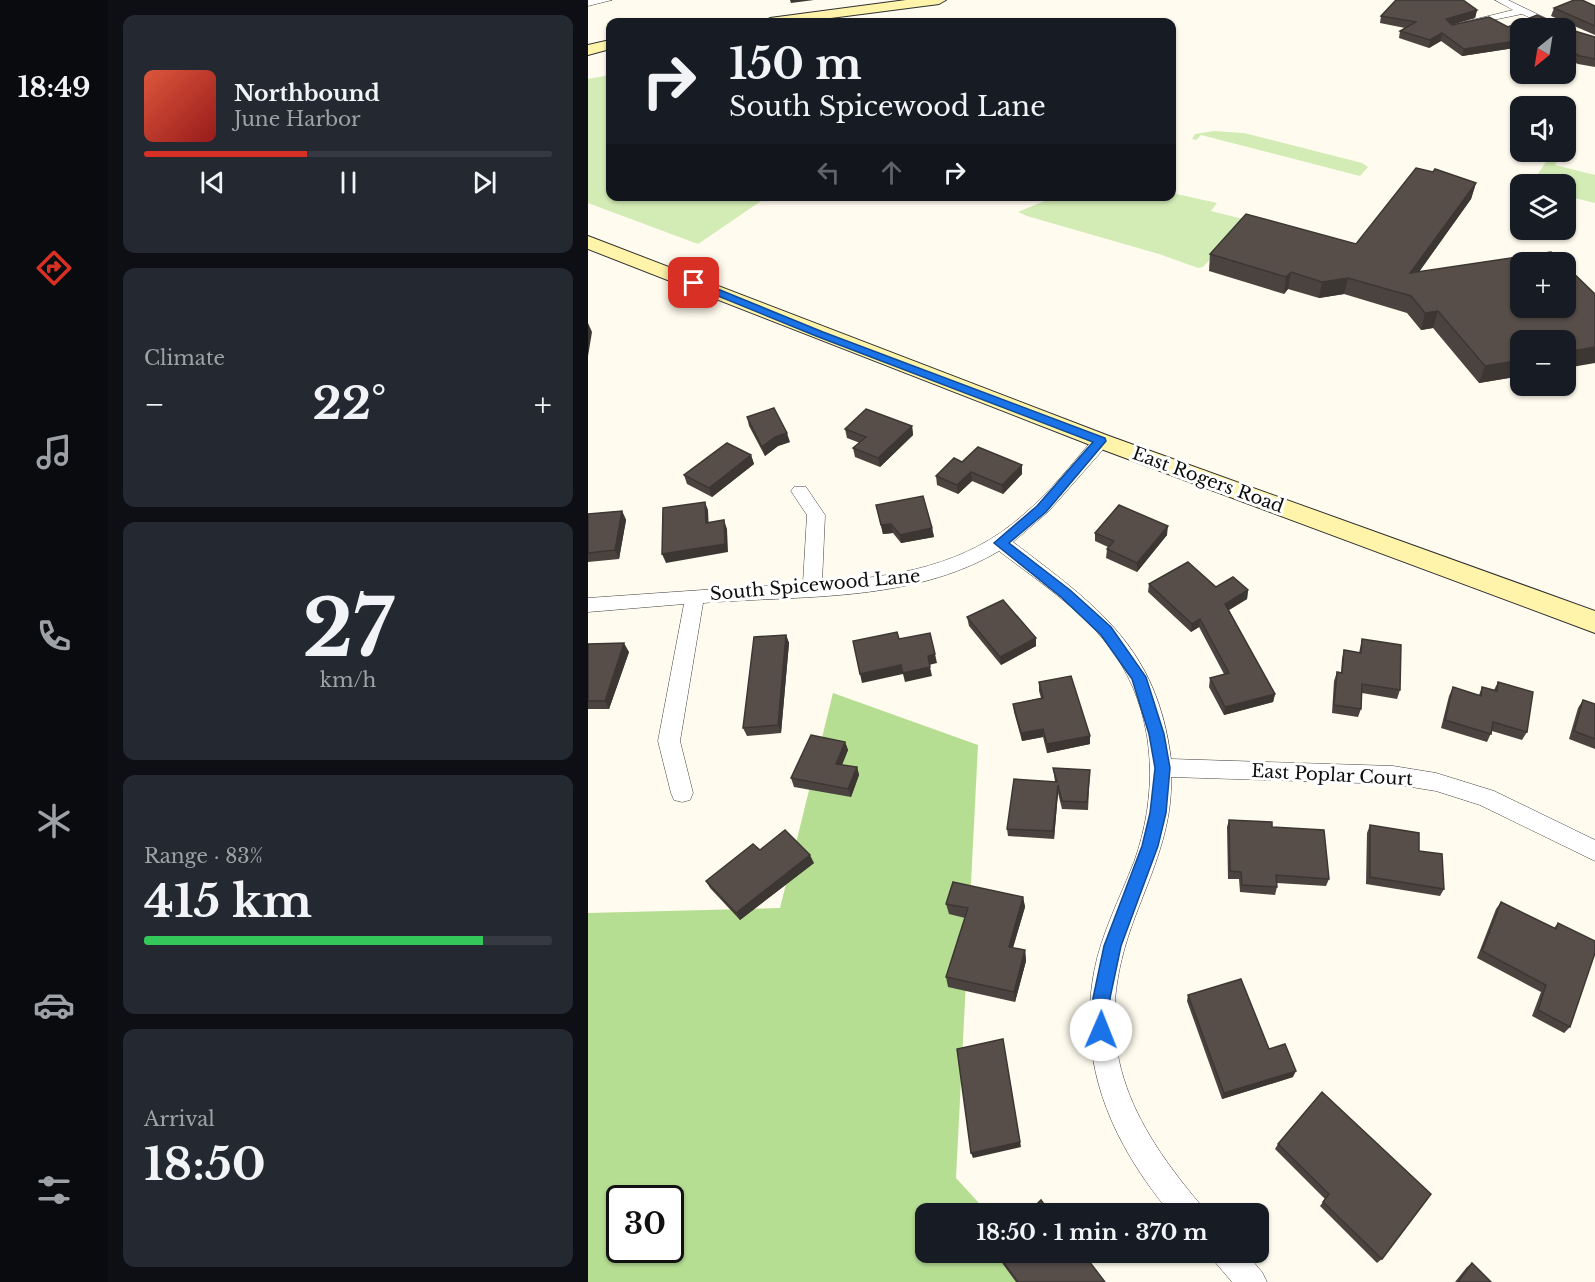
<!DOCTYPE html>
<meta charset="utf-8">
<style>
:root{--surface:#171b24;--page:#242831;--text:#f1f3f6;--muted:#9ea1a6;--line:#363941;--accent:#d93025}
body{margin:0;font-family:"Libre Baskerville",serif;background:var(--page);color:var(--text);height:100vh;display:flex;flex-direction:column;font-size:22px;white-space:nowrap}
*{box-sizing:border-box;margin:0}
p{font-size:20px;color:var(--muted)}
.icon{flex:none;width:33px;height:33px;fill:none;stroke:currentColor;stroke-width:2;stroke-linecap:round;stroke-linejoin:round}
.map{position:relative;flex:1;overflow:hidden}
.sheet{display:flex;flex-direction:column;gap:15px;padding:15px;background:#0d0f14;width:480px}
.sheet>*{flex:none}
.guide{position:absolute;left:18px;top:18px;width:570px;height:183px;border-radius:12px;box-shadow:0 2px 4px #0004;background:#171b24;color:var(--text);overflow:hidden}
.needle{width:39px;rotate:210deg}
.fabs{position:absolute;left:922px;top:18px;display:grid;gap:12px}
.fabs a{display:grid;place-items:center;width:66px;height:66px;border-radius:12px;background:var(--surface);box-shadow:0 2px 4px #0004;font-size:30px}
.speed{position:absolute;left:18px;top:1185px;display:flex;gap:12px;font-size:30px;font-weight:700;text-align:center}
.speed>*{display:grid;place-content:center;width:78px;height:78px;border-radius:50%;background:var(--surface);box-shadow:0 2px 4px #0004;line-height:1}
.speed .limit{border:3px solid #111;border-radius:9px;background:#fff;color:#111}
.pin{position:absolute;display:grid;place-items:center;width:51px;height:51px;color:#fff;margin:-26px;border-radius:12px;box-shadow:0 3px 9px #0006}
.me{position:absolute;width:66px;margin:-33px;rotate:1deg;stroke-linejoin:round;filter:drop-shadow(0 0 4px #0008)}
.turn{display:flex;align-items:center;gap:21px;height:126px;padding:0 24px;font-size:27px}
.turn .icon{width:78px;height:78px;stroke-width:2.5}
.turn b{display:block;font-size:42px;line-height:51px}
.lanes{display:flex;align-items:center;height:57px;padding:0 24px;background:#0003;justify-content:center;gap:30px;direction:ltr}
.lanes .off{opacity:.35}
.big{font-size:45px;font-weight:800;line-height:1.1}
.sheet .card{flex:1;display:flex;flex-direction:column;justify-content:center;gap:9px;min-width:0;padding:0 21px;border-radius:12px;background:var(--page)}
.sheet .dial{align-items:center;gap:0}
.dial b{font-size:78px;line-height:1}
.song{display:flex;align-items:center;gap:18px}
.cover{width:72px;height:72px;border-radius:9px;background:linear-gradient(135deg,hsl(10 70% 55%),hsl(0 70% 35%))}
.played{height:6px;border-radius:3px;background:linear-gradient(90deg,var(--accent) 40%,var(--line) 40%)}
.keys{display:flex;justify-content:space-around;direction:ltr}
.heat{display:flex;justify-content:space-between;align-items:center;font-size:33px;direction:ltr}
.charge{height:9px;border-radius:4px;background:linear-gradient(90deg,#34c759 83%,var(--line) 0)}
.trip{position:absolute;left:327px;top:1203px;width:354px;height:60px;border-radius:12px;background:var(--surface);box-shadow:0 2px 4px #0004;font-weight:800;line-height:60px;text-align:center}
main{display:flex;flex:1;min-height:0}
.tabs{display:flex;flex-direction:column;width:108px;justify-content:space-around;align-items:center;background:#090b0e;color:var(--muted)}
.tabs .icon{width:42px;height:42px}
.tabs .active{color:var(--accent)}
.tabs b{font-size:27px;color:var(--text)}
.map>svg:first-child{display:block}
</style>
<main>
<nav class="tabs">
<b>18:49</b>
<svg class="icon active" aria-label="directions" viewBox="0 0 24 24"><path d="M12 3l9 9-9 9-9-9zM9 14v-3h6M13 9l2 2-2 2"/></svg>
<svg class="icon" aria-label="music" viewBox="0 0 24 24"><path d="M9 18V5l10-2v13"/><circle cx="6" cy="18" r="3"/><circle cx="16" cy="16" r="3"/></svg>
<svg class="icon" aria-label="phone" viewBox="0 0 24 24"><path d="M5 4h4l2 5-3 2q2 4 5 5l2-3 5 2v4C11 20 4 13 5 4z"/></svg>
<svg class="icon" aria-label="climate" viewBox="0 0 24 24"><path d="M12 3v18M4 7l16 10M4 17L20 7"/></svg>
<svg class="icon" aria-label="car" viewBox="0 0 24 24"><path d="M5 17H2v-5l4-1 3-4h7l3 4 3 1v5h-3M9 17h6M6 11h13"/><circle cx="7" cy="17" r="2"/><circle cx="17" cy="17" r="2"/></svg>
<svg class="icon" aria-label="filters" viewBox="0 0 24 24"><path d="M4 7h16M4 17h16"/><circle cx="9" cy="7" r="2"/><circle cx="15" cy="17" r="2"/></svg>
</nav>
<section class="sheet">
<div class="card">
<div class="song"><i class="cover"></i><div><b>Northbound</b><p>June Harbor</p></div></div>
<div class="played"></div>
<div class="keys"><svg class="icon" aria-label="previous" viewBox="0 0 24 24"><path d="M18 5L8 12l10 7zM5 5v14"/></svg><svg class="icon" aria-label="pause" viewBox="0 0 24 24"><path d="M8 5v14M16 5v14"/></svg><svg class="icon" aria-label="next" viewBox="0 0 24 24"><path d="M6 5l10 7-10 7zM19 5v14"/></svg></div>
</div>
<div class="card"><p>Climate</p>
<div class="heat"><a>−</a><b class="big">22°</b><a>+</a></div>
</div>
<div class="card dial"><b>27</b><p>km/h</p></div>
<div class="card"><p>Range · 83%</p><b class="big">415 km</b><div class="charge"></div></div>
<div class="card"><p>Arrival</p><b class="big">18:50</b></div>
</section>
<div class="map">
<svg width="1007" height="1282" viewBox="0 0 1007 1282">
<rect width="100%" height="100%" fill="#fffbee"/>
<g fill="#d3ecb5">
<path d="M22,75v121l157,1 -69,47 -110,-41v-124z"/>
<path d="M626,131l30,2 118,30 6,4 -8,9 -159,-41 -5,5 -4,-1 3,-5z"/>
<path d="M965,159l4,2 -2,4 40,10v28l-29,-7v-12h-35l15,-22z"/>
<path d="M584,193l45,10 -6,8 36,9 -44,47 -5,1 -39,-14 -132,-38 -9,-4 36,-15 118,-1z"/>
</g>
<path fill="#b6de93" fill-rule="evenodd" d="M245,693l145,52 -22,433 32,35 -62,1v38l98,1 27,29h-463v-369l192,-5zM32,1198h50v52h-50z"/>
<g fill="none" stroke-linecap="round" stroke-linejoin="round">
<defs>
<g id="minor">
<path d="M0,0h24l-24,6z"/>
<path d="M907,0h13l58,28h-12l-32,-14 -58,12v-4l49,-12z"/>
<path d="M513,436l6,1 2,4 -2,4 -58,66 -36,31c84,64 144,105 158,217l222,7 43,7 58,18 101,49v21l-115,-56 -44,-14 -43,-7 -222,-7c2,50 -19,95 -36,140 -45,118 -13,195 65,287l4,10h-33c-59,-71 -94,-149 -77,-242 7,-38 26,-74 40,-110 23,-64 23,-138 -13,-198 -28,-47 -79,-80 -122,-113 -88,52 -197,44 -296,52l-23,138 13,52 -3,7 -8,2 -8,-2 -3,-7 -13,-52 26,-137 -96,8v-14l215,-15 4,-68 -16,-24 3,-4h12l19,28 -3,67c73,-5 144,-16 201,-67 27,-23 49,-51 72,-78z"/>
<path d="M623,1252h34l17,20 5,10h-35l-17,-20z"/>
</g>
<g id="secondary">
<path d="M318,0h40l-7,4 -139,18h-37l7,-4z"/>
<path d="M22,40v9l-22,6v-10z"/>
<path d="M0,236l521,200 486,175v22l-502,-187 -505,-197z"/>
</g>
</defs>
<use href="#minor" stroke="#414141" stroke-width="1"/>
<use href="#secondary" stroke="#303030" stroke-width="2"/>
<use href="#minor" fill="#fff" fill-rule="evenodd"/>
<use href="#secondary" fill="#fff4a9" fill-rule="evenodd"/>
</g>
<g fill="#4b433f">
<path d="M808,0h67l14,10 -2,8 -24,7h1l37,-8 19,10 29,-12 18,8h11l2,6 27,8v30l-17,-3 -12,-5v-31h-45v19l-59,9 -21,-15 -12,7 -30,-10 1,-7 5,-3 -25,-5 1,-7z"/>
<path d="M1007,6v29l-44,-19 3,-8z"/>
<path d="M888,183l-5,16 -52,73 102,68v36l-42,7 -46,-55 -12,2 -14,-17 -63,-19 -25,4 -31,-9 -4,5 -75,-23 1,-17 146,-10z"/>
<path d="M159,417l43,25 -12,4 -13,10 -16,-30z"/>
<path d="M324,426l1,9 -33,32 -25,-10 -2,-9 7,-5 -13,-5 -2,-9z"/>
<path d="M163,455l3,9 -42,33 -25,-13 -3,-9z"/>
<path d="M374,462l60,12 -19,20 -31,-13 -14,13 -21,-9 -1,-9z"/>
<path d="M288,505l56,23 2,9 -33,6 -8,-10 -10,1z"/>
<path d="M34,511l4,9 -7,39 -31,3v-48z"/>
<path d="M507,533l72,2 -30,37 -31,-14 1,-9 1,-2 -13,-6z"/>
<path d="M561,584l67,3 32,3 -1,9 -18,11 46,84 -2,8 -49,13 -15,-28 1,-9 14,-4 -25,-47 -8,5 -43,-40z"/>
<path d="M379,617l69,21v8l-35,19 -32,-39z"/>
<path d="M198,635l3,8 -8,90 -34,3 -4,-8z"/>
<path d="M774,639l38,51 -3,9 -35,-6 -1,16 -3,8 -26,-4 2,-32 3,-9 4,1 1,-14 2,-9 15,3z"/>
<path d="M0,644l41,8 -20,57h-21z"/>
<path d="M451,682l51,62 -43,9 -4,-16 -21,4 -8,-29 -1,-8 28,-6 -2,-7z"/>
<path d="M910,682l29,50 -5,8 -30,-9 -5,11 -46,-14 8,-32 4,-9 26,8 3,-8 12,3z"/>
<path d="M995,700l12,4v45l-26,-10 9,-31z"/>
<path d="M257,742l3,8 -6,15 15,2 2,8 -8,22 -57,-10 -3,-9z"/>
<path d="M465,768l37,2 -2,40 -26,-1 -4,-16 -4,46 -46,-3 -1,-7 48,-47z"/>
<path d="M641,820l43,7 57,52 -3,7 -49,-3v4l-2,8 -35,-3 -1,-13h-11l-1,-52z"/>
<path d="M782,825l49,26 25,38 -4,7 -74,-12 1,-51z"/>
<path d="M172,850l54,13 -74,57 -30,-32 -4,-7z"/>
<path d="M435,897l2,10 -12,41 12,2 1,11 -11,41 -67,-15 -2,-10 19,-59 -16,-4 -3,-10z"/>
<path d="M913,902l53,26 4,-5 12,104 -6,6 -32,-17 9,-24 -64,-34 19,-49z"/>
<path d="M600,995l81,54 24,28 -71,22 -35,-98z"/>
<path d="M734,1092l60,167 -5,4 -57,-57 5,-7 -50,-50 3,-5z"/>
<path d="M406,1252h88l23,30h-89z"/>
<path d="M884,1263l19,19h-36l12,-15z"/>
</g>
<g fill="#3d3733">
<path d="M202,0h24l-23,3z"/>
<path d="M889,10l-2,8 -31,9 2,-8z"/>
<path d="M854,33l-1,8 -12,7 1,-8z"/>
<path d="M933,40v7l-59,9 2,-7z"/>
<path d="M888,183l-5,16 -65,91 4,-17z"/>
<path d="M703,272l-3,17 -4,5 2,-17z"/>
<path d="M760,278l-4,16 -25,4 3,-16z"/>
<path d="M850,311l-5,17 -12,2 4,-17z"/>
<path d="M0,323l4,9 -4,24z"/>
<path d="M1007,347v16l-29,5v-16z"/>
<path d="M933,360v16l-42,7 6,-17z"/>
<path d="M324,426l1,9 -33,32 -2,-9z"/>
<path d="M199,433l3,9 -12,4 -13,10 -3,-9 13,-10z"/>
<path d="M163,455l3,9 -42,33 -3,-9z"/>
<path d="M434,465v9l-19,20 -1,-9z"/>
<path d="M383,472l1,9 -14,13 -1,-9z"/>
<path d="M117,502l3,8 1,22 -3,-9z"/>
<path d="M34,511l4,9 -7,39 -4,-9z"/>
<path d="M136,520l3,9 1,23 -62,11 -4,-9z"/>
<path d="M303,524l2,9 -10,1 -2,-9z"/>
<path d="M580,526l-1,9 -30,37v-9z"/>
<path d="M344,528l2,9 -33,6 -1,-8z"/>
<path d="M660,590l-1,9 -23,14 1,-9z"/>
<path d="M612,619l-1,8 -8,5 1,-8z"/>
<path d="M198,635l3,8 -8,90 -3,-8z"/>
<path d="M448,638v8l-35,19 -1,-8z"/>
<path d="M36,643l5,9 -20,57 -4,-8z"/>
<path d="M347,654l2,9 -8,2 -1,-9z"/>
<path d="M313,665l29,2 2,9 -27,6 -2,-8 -41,9 -2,-9z"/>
<path d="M687,694l-2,8 -49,13 1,-8z"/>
<path d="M455,729v8l-21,4 -1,-8z"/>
<path d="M502,736v8l-43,9v-9z"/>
<path d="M257,742l3,8 -9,22 -3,-8z"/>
<path d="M269,767l2,8 -8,22 -3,-8z"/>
<path d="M470,785v8l-4,46 -1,-8z"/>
<path d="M222,855l4,8 -74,57 -4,-7z"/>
<path d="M435,897l2,10 -15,50 -1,-10z"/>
<path d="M437,950l1,11 -11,41 -1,-10z"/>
<path d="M416,1046l17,101 -48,11 -2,-5z"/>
<path d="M708,1071l-3,6 -71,22 2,-6z"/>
</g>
<g fill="#574e49" stroke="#3d3733" stroke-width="1.5">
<path d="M808,0h67l14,10 -31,9 6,6 37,-8 19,10 29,-12 18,8h11l2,6 27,8v22l-15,-3 -14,-6v-22h-45v12l-57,9 -22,-16 -12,7 -30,-9 16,-9 -35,-6z"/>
<path d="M986,0h8l13,6v20l-41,-18z"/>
<path d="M828,168l17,4 2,-3 41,14 -66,90 141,-21 11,10h-41v46h45v-42l29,28v53l-29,5v-12h-45v20l-36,6 -47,-55 -13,2 -14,-17 -63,-18 -26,4 -31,-10 -5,5 -76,-23 36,-40 110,30z"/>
<path d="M186,408l13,25 -12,4 -13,10 -15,-30z"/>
<path d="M278,409l46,17 -34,32 -25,-10 13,-11 -21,-8z"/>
<path d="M139,443l24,12 -42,33 -25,-13z"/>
<path d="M390,447l44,18 -20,20 -31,-13 -14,13 -21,-9 18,-18 8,4z"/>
<path d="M335,496l9,32 -32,7 -9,-11 -10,1 -5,-20z"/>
<path d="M117,502l1,21 18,-3 1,24 -63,10 1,-46z"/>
<path d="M531,505l49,21 -31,37 -30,-14 7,-8 -19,-8z"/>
<path d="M34,511l-7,39 -27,3v-39z"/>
<path d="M600,562l28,25 17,-10 15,13 -23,14 50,90 -50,13 -15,-29 19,-5 -29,-54 -8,5 -43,-40z"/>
<path d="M415,600l33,38 -36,19 -33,-40z"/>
<path d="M309,632l2,7 31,-6 5,21 -7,2 2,11 -27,6 -2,-8 -41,9 -7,-33z"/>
<path d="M198,635l-8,90 -35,3 11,-91z"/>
<path d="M774,639l39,6 -1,45 -38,-6 -1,25 -27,-4 3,-33 5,1 2,-23 17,3z"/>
<path d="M36,643l-19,58h-17v-57z"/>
<path d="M483,676l19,60 -43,8 -4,-15 -22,4 -8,-29 30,-6 -4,-16z"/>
<path d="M910,682l35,10 -6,40 -34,-10 -2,12 -46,-14 8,-33 28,9 1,-9 15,4z"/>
<path d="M995,700l12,4v35l-21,-8z"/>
<path d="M223,735l34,7 -9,22 21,3 -9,22 -57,-11z"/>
<path d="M465,768l37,2 -3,32 -25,-1 -4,-16 -5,46 -46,-2 7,-50 43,3z"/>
<path d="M641,820l43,2v5l52,3 5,49 -53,-4 1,12 -35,-2 -1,-13 -11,-1z"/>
<path d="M782,825l49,8v18l23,3 2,35 -74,-12z"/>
<path d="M197,830l25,25 -74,58 -30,-32 47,-37 7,6z"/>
<path d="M365,882l70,15 -14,50 16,3 -11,42 -68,-15 22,-69 -22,-4z"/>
<path d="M913,902l55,27 2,-6 37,18v12l-25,74 -32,-17 8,-25 -64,-34z"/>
<path d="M653,979l28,70 16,-5 11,27 -72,22 -36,-98z"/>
<path d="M415,1039l17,103 -49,11 -14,-104z"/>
<path d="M734,1092l109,102 -49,65 -59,-57 6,-8 -51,-50z"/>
<path d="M453,1200l10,14h-24z"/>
<path d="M408,1252h86l23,30h-87z"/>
<path d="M884,1263l19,19h-33z"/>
</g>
<path fill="#1a73e8" stroke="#114b97" stroke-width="1.5" d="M103,281h7l125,51 282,106 1,3 -60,71 -37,31 61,47 41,37 35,50 18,57 6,34 -4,45 -8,33 -37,100 -11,52v32l-3,6 -6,3 -6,-3 -3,-6 1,-32 11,-52 38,-100 8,-33 5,-45 -6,-34 -17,-55 -31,-44 -40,-38 -67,-54 43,-37 56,-64 -277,-106 -125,-51z"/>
<g text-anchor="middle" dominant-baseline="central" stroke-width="6" stroke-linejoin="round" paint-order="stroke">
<g font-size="18" fill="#0e0e0e" stroke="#fff">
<text transform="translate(620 480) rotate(20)">East Rogers Road</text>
<text transform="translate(227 585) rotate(-5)">South Spicewood Lane</text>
<text transform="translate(744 775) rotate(3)">East Poplar Court</text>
</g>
</g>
</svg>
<div class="fabs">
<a><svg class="needle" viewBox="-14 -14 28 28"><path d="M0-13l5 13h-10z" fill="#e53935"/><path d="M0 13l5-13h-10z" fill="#9ea1a6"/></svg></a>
<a><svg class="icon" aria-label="sound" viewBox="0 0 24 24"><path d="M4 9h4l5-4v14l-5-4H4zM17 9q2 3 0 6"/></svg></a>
<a><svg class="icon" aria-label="layers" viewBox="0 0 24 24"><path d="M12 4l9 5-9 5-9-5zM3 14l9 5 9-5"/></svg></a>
<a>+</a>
<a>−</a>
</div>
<div class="speed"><div class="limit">30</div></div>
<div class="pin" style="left:106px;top:283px;background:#d93025"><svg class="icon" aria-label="arrive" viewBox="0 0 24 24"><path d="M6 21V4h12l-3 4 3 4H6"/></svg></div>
<svg class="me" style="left:513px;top:1030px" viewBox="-20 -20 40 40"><circle r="19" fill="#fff"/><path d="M0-13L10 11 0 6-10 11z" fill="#1a73e8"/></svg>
<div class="trip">18:50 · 1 min · 370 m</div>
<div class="guide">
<div class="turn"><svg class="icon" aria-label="right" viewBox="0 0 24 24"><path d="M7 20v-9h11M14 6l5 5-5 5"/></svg><div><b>150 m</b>South Spicewood Lane</div></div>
<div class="lanes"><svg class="icon off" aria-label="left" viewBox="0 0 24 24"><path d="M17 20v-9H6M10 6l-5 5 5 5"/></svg><svg class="icon off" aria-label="ahead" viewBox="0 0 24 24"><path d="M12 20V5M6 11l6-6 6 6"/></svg><svg class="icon" aria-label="right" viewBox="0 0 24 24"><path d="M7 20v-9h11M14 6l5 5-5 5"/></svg></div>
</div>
</div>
</main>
